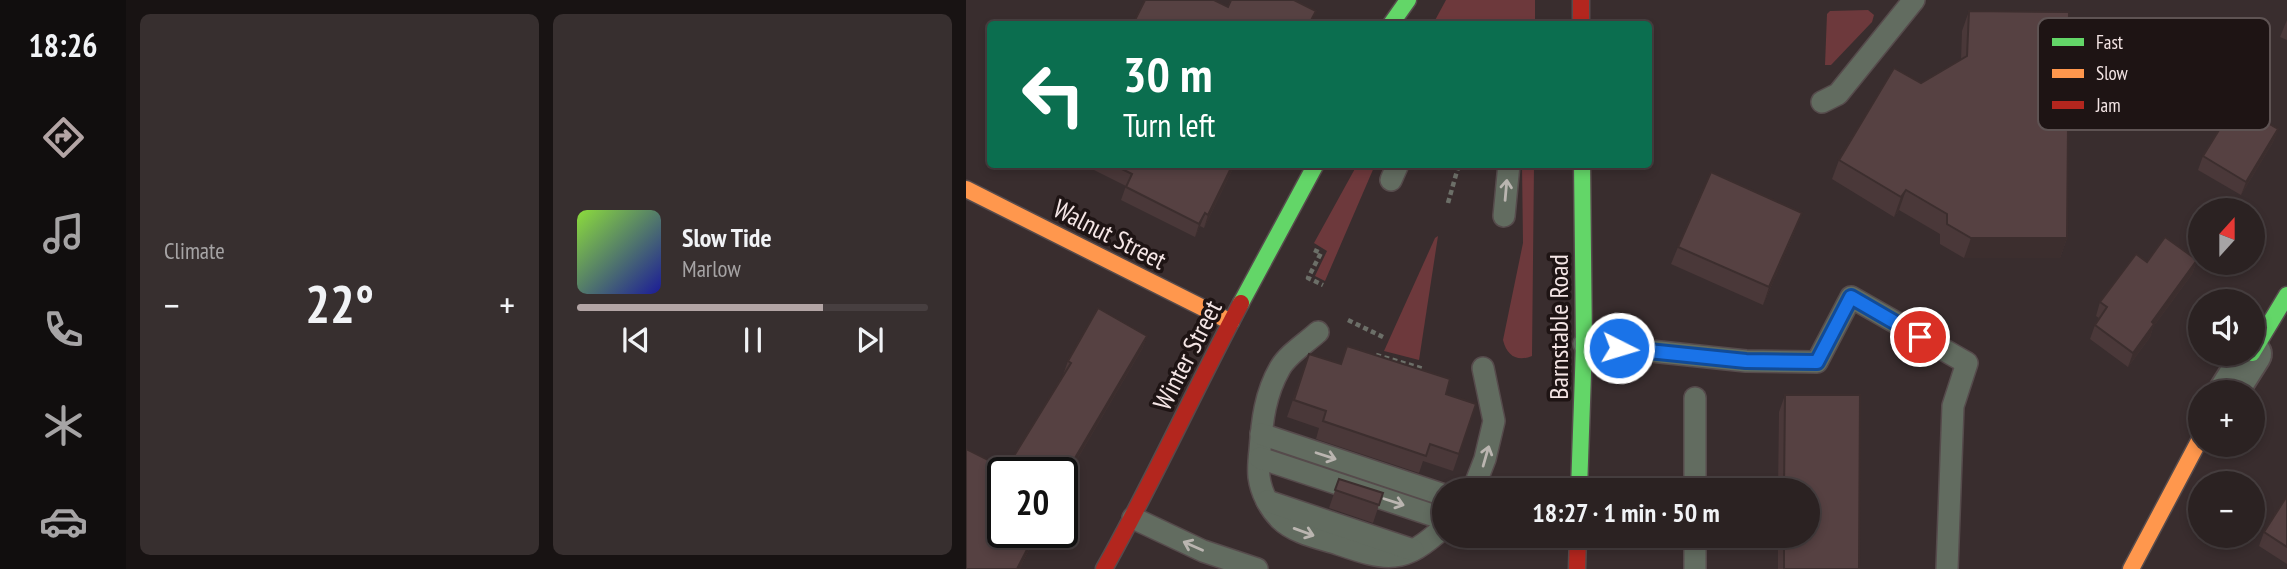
<!DOCTYPE html>
<meta charset="utf-8">
<style>
:root{--surface:#2b2222;--page:#372f2f;--text:#f1f3f6;--muted:#a6a4a5;--line:#473f40;--accent:#b3a5a5}
body{margin:0;font-family:"PT Sans Narrow",sans-serif;background:var(--page);color:var(--text);height:100vh;display:flex;flex-direction:column;font-size:26px;white-space:nowrap}
*{box-sizing:border-box;margin:0}
p{font-size:23px;color:var(--muted)}
.icon{flex:none;width:38px;height:38px;fill:none;stroke:currentColor;stroke-width:2;stroke-linecap:round;stroke-linejoin:round}
.map{position:relative;flex:1;overflow:hidden}
.sheet{display:flex;flex-direction:column;gap:14px;padding:14px;background:#181313;width:840px}
.sheet>*{flex:none}
.hud{position:absolute;left:21px;top:21px;width:665px;height:147px;border-radius:7px;box-shadow:0 4px 10px #0003,0 0 0 2px var(--line);background:#0b6e4f;color:#fff;overflow:hidden}
.needle{width:46px;rotate:21deg}
.tools{position:absolute;left:1222px;top:198px;display:grid;gap:14px}
.tools a{display:grid;place-items:center;width:77px;height:77px;border-radius:50%;background:var(--surface);box-shadow:0 4px 10px #0003,0 0 0 2px var(--line);font-size:35px}
.speed{position:absolute;left:21px;top:457px;display:flex;gap:14px;font-size:35px;font-weight:700;text-align:center}
.speed>*{display:grid;place-content:center;width:91px;height:91px;border-radius:50%;background:var(--surface);box-shadow:0 4px 10px #0003,0 0 0 2px var(--line);line-height:1}
.speed .limit{border:4px solid #111;border-radius:10px;background:#fff;color:#111}
.pin{position:absolute;display:grid;place-items:center;width:60px;height:60px;color:#fff;margin:-30px;border:4px solid #fff;border-radius:50%;box-shadow:0 2px 7px #0007}
.me{position:absolute;width:77px;margin:-38px;rotate:95deg;stroke-linejoin:round;filter:drop-shadow(0 0 5px #0008)}
.turn{display:flex;align-items:center;gap:24px;height:147px;padding:0 21px;font-size:32px}
.turn .icon{width:91px;height:91px;stroke-width:2.5}
.turn b{display:block;font-size:49px;line-height:60px}
.big{font-size:52px;font-weight:700;line-height:1.1}
.sheet .widget{flex:1;display:flex;flex-direction:column;justify-content:center;gap:10px;min-width:0;padding:0 24px;border-radius:10px;background:var(--page)}
.song{display:flex;align-items:center;gap:21px}
.cover{width:84px;height:84px;border-radius:10px;background:linear-gradient(135deg,hsl(90 70% 55%),hsl(240 70% 35%))}
.played{height:7px;border-radius:4px;background:linear-gradient(90deg,var(--accent) 70%,var(--line) 70%)}
.keys{display:flex;justify-content:space-around;direction:ltr}
.heat{display:flex;justify-content:space-between;align-items:center;font-size:38px;direction:ltr}
.sheet .tiles{flex:1;display:grid;gap:14px;grid-template-columns:repeat(2,1fr)}
.trip{position:absolute;left:466px;top:478px;width:388px;height:70px;border-radius:35px;background:var(--surface);box-shadow:0 4px 10px #0003,0 0 0 2px var(--line);font-weight:700;line-height:70px;text-align:center}
main{display:flex;flex:1;min-height:0}
.tab-bar{display:flex;flex-direction:column;width:126px;justify-content:space-around;align-items:center;background:#110e0e;color:var(--muted)}
.tab-bar .icon{width:49px;height:49px}
.tab-bar .selected{color:var(--accent)}
.tab-bar b{font-size:32px;color:var(--text)}
.map>svg:first-child{display:block}
</style>
<main>
<nav class="tab-bar">
<b>18:26</b>
<svg class="icon selected" aria-label="directions" viewBox="0 0 24 24"><path d="M12 3l9 9-9 9-9-9zM9 14v-3h6M13 9l2 2-2 2"/></svg>
<svg class="icon" aria-label="music" viewBox="0 0 24 24"><path d="M9 18V5l10-2v13"/><circle cx="6" cy="18" r="3"/><circle cx="16" cy="16" r="3"/></svg>
<svg class="icon" aria-label="phone" viewBox="0 0 24 24"><path d="M5 4h4l2 5-3 2q2 4 5 5l2-3 5 2v4C11 20 4 13 5 4z"/></svg>
<svg class="icon" aria-label="climate" viewBox="0 0 24 24"><path d="M12 3v18M4 7l16 10M4 17L20 7"/></svg>
<svg class="icon" aria-label="car" viewBox="0 0 24 24"><path d="M5 17H2v-5l4-1 3-4h7l3 4 3 1v5h-3M9 17h6M6 11h13"/><circle cx="7" cy="17" r="2"/><circle cx="17" cy="17" r="2"/></svg>
</nav>
<section class="sheet">
<div class="tiles">
<div class="widget"><p>Climate</p>
<div class="heat"><a>−</a><b class="big">22°</b><a>+</a></div>
</div>
<div class="widget">
<div class="song"><i class="cover"></i><div><b>Slow Tide</b><p>Marlow</p></div></div>
<div class="played"></div>
<div class="keys"><svg class="icon" aria-label="previous" viewBox="0 0 24 24"><path d="M18 5L8 12l10 7zM5 5v14"/></svg><svg class="icon" aria-label="pause" viewBox="0 0 24 24"><path d="M8 5v14M16 5v14"/></svg><svg class="icon" aria-label="next" viewBox="0 0 24 24"><path d="M6 5l10 7-10 7zM19 5v14"/></svg></div>
</div>
</div>
</section>
<div class="map">
<svg width="1321" height="569" viewBox="0 0 1321 569">
<rect width="100%" height="100%" fill="#392d2e"/>
<g fill="#6d393c">
<path d="M480,0h89v24h-102z"/>
<path d="M902,10l6,5 -2,7 -41,43h-6l2,-51 3,-3z"/>
<path d="M391,165h18l-50,116 -10,-5 12,-25 -13,-8z"/>
<path d="M556,165h12l-2,191c-15,6 -25,0 -29,-16l20,-97z"/>
<path d="M472,236l-19,124 -35,-9 51,-113z"/>
</g>
<g fill="none" stroke-linecap="round" stroke-linejoin="round">
<defs>
<g id="lane">
<path d="M856,102l16,-8 76,-94"/>
<path d="M425,180l7,-16"/>
<path d="M538,216l5,-52"/>
<path d="M352,332c-12,11 -30,22 -38,36 -15,26 -18,53 -20,82 -1,9 -2,18 -1,27 2,15 10,31 21,42 14,14 39,19 58,25 49,17 65,21 106,-17"/>
<path d="M618,344l162,17 71,1 34,-65 116,66 -14,43 -6,163"/>
<path d="M295,434l183,61"/>
<path d="M294,458l184,61"/>
<path d="M507,490l12,-31 9,-38 -11,-53"/>
<path d="M729,490v-92"/>
<path d="M301,501l146,49"/>
<path d="M167,518l70,33 54,18"/>
<path d="M729,569v-33"/>
</g>
<path id="street" d="M1262,392l24,-38"/>
<g id="fast">
<path d="M425,24l17,-24"/>
<path d="M275,303l75,-139"/>
<path d="M1286,353l35,-58"/>
<path d="M613,490l5,-146 -2,-180"/>
</g>
<g id="slow">
<path d="M0,189l265,133"/>
<path d="M1165,569l69,-130"/>
</g>
<g id="jam">
<path d="M615,0v24"/>
<path d="M138,569c49,-87 90,-178 137,-266"/>
<path d="M611,569l1,-33"/>
</g>
</defs>
<use href="#lane" stroke="#564b4c" stroke-width="24"/>
<use href="#street" stroke="#564b4c" stroke-width="42"/>
<use href="#fast" stroke="#564b4c" stroke-width="19"/>
<use href="#slow" stroke="#564b4c" stroke-width="19"/>
<use href="#jam" stroke="#564b4c" stroke-width="19"/>
<g stroke="#6c6f68" stroke-width="4.5" stroke-dasharray="5 3.5" stroke-linecap="butt">
<path d="M482,203l11,-39"/>
<path d="M348,250l7,3 -13,25 15,7"/>
<path d="M382,320l35,17"/>
<path d="M410,355l48,14"/>
</g>
<use href="#lane" stroke="#626c60" stroke-width="21"/>
<use href="#street" stroke="#626c60" stroke-width="38"/>
<use href="#fast" stroke="#63d668" stroke-width="16"/>
<use href="#slow" stroke="#ff974d" stroke-width="16"/>
<use href="#jam" stroke="#b3261e" stroke-width="16"/>
</g>
<g fill="#4a3839">
<path d="M1003,11l98,227 -7,20h-96l-24,-14v-10l-41,-24 -5,7 -62,-38 7,-19 82,-77 40,-23 1,-29z"/>
<path d="M1321,20v20l-7,-3z"/>
<path d="M1312,129l-5,13 -32,53 -43,-25 5,-14z"/>
<path d="M116,164h153l-31,64 -4,-2 -5,11 -74,-37 5,-14z"/>
<path d="M829,231l-32,74 -92,-41 7,-17z"/>
<path d="M1231,260l-5,14 -39,53 -3,10 -22,30 -38,-28 5,-14 4,-7 -3,-2 4,-14 47,-40z"/>
<path d="M181,336l-5,13 -80,136v-13l-24,60 -19,37h-53l40,-100 57,-94 5,-14z"/>
<path d="M343,354l32,10 105,30 30,10 -23,67 -30,-10 -4,12 -103,-34 3,-11 -32,-11z"/>
<path d="M819,395l74,174h-81v-33h30v-46h-30l1,-78z"/>
<path d="M373,479l44,14 -10,30 -44,-15z"/>
<path d="M1321,496v68l-28,-18 5,-14z"/>
</g>
<g fill="#3c2e2e">
<path d="M1312,129l-5,13 -32,53 5,-13z"/>
<path d="M267,164h2l-31,64 4,-13z"/>
<path d="M940,190l-7,20 -5,7 7,-20z"/>
<path d="M239,213l-5,13 -5,11 4,-13z"/>
<path d="M836,213l-7,18 -32,74 6,-18z"/>
<path d="M1005,238h96l-7,20h-96z"/>
<path d="M1231,260l-5,14 -39,53 -3,10 -22,30 5,-14 19,-31z"/>
<path d="M181,336l-5,13 -80,136v-5z"/>
<path d="M70,532h2l-19,37h-2z"/>
</g>
<g fill="#564142" stroke="#3c2e2e" stroke-width="2">
<path d="M179,0h69l14,7 3,-7h63l22,11 -7,13h-176z"/>
<path d="M1003,11l100,1 -2,226h-96l-24,-14v-10l-41,-24 -5,7 -62,-37 55,-92 27,15 46,-27z"/>
<path d="M1269,104l43,25 -32,53 -43,-26z"/>
<path d="M146,164h121l-25,51 -3,-2 -6,11 -73,-37 6,-13z"/>
<path d="M745,172l91,41 -33,74 -91,-40z"/>
<path d="M1199,237l32,23 -45,62 2,2 -21,29 -38,-28 12,-18 -7,-5 36,-48 11,8z"/>
<path d="M132,308l49,28 -85,144v-8h-59v60h33l-19,37h-51v-120l40,20 65,-106 -3,-2z"/>
<path d="M381,346l103,33 -4,15 30,10 -17,50 -29,-10 -4,12 -103,-35 3,-10 -32,-11 15,-46 32,10z"/>
<path d="M819,395h75l-1,174h-75v-33h24v-46h-24z"/>
<path d="M373,479l44,14 -4,12 -44,-15z"/>
<path d="M1321,496v51l-23,-15z"/>
</g>
<defs><path id="oneway-shaft" d="M-6 0H5M1.5-3L5.5 0L1.5 3" fill="none" stroke-width="1.6" stroke-linecap="round" stroke-linejoin="round" transform="scale(1.75)"/></defs>
<g stroke="#bab5b0">
<use href="#oneway-shaft" transform="translate(540 190) rotate(-85)"/>
<use href="#oneway-shaft" transform="translate(360 456) rotate(18)"/>
<use href="#oneway-shaft" transform="translate(520 456) rotate(-74)"/>
<use href="#oneway-shaft" transform="translate(428 502) rotate(18)"/>
<use href="#oneway-shaft" transform="translate(338 532) rotate(20)"/>
<use href="#oneway-shaft" transform="translate(227 546) rotate(-156)"/>
</g>
<g fill="none" stroke-linecap="round" stroke-linejoin="round">
<defs>
<path id="route" d="M653,348l127,13 71,1 34,-65 69,40"/>
</defs>
<use href="#route" stroke="#114b97" stroke-width="18"/>
<use href="#route" stroke="#1a73e8" stroke-width="12"/>
</g>
<g text-anchor="middle" dominant-baseline="central" stroke-width="7" stroke-linejoin="round" paint-order="stroke">
<g font-size="26" fill="#f4e5e5" stroke="#1e1414">
<text transform="translate(144 234) rotate(27)">Walnut Street</text>
<text transform="translate(592 327) rotate(-90)">Barnstable Road</text>
<text transform="translate(221 355) rotate(-63)">Winter Street</text>
</g>
</g>
<rect x="1072" y="18" width="232" height="112" rx="10" fill="#1e1414" stroke="#5e5353" stroke-width="2"/>
<rect x="1086" y="38" width="32" height="8" fill="#63d668"/>
<rect x="1086" y="69" width="32" height="9" fill="#ff974d"/>
<rect x="1086" y="101" width="32" height="8" fill="#b3261e"/>
<g font-size="19" fill="#f4e5e5">
<text x="1130" y="49">Fast</text>
<text x="1130" y="80">Slow</text>
<text x="1130" y="112">Jam</text>
</g>
</svg>
<div class="tools">
<a><svg class="needle" viewBox="-14 -14 28 28"><path d="M0-13l5 13h-10z" fill="#e53935"/><path d="M0 13l5-13h-10z" fill="#a6a4a5"/></svg></a>
<a><svg class="icon" aria-label="sound" viewBox="0 0 24 24"><path d="M4 9h4l5-4v14l-5-4H4zM17 9q2 3 0 6"/></svg></a>
<a>+</a>
<a>−</a>
</div>
<div class="speed"><div class="limit">20</div></div>
<div class="pin" style="left:954px;top:337px;background:#d93025"><svg class="icon" aria-label="arrive" viewBox="0 0 24 24"><path d="M6 21V4h12l-3 4 3 4H6"/></svg></div>
<svg class="me" style="left:653px;top:348px" viewBox="-20 -20 40 40"><circle r="17" fill="#1a73e8" stroke="#fff" stroke-width="3"/><path d="M0-11L8 9 0 5-8 9z" fill="#fff"/></svg>
<div class="trip">18:27 · 1 min · 50 m</div>
<div class="hud">
<div class="turn"><svg class="icon" aria-label="left" viewBox="0 0 24 24"><path d="M17 20v-9H6M10 6l-5 5 5 5"/></svg><div><b>30 m</b>Turn left</div></div>
</div>
</div>
</main>
